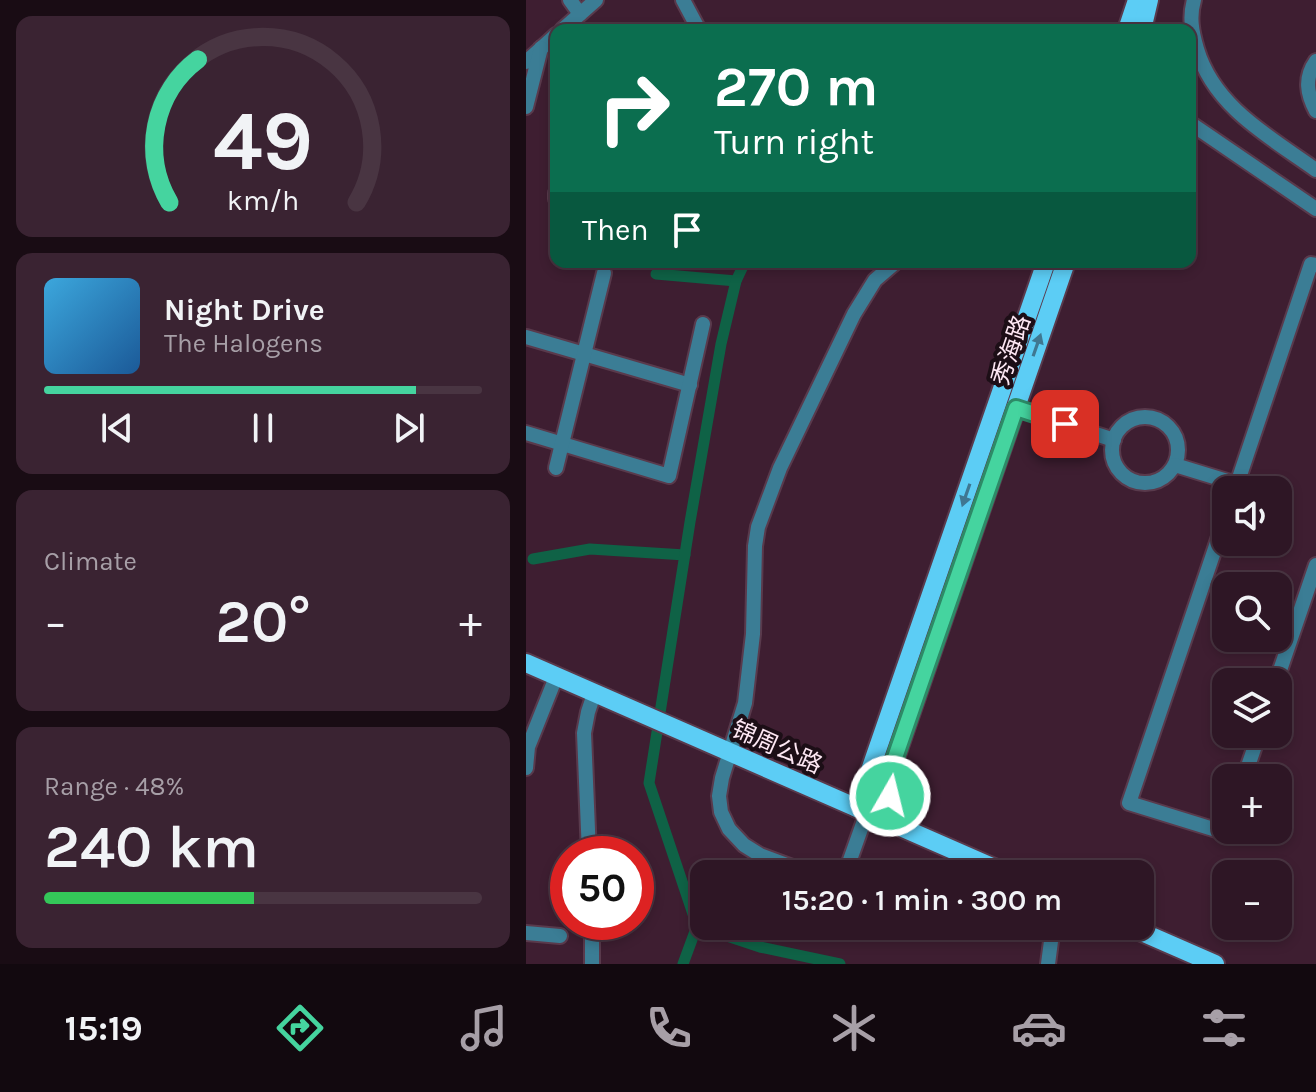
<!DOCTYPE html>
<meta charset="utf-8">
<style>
:root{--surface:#2e1625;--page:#3a2332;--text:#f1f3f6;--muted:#a79fa7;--line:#493542;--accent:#45d49f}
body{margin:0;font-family:Karla,"Noto Sans SC",sans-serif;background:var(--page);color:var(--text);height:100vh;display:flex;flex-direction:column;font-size:30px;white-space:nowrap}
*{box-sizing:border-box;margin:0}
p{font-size:26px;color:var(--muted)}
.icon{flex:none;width:44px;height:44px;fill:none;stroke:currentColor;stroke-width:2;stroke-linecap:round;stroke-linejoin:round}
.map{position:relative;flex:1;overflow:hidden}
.sheet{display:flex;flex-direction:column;gap:16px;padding:16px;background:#190c14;width:526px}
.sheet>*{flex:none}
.banner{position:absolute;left:24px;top:24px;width:646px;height:244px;border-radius:16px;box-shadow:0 4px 12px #0003,0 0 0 2px var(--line);background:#0b6e4f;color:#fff;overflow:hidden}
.tools{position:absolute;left:686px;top:476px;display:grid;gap:16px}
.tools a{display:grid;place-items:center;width:80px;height:80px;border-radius:16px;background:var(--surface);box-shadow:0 4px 12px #0003,0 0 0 2px var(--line);font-size:40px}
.speed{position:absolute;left:24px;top:836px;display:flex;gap:16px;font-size:40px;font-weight:700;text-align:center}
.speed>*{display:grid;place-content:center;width:104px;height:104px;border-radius:50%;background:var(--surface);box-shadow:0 4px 12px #0003,0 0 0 2px var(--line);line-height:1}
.speed .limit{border:12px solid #d22;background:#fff;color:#111}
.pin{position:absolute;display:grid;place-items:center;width:68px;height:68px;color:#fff;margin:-34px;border-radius:16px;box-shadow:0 4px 12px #0006}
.me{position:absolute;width:88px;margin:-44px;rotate:8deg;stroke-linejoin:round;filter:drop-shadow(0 0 6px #0008)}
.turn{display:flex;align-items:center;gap:28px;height:168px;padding:0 32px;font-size:36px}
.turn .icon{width:104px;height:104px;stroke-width:2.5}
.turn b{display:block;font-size:56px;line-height:68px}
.then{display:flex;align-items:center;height:76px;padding:0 32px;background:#0003;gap:16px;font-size:30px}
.big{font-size:60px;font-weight:600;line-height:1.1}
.sheet .widget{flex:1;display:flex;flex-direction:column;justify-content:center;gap:12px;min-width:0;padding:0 28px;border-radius:16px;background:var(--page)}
.sheet .dial{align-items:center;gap:0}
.dial svg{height:208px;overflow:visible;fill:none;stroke:var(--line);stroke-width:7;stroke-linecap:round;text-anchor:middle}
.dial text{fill:var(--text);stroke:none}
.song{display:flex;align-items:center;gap:24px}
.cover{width:96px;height:96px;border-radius:12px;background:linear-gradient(135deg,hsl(200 70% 55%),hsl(210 70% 35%))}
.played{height:8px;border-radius:4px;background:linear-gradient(90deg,var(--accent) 85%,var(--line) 85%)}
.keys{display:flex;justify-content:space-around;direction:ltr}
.heat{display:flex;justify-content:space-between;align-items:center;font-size:44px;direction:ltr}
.charge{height:12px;border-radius:6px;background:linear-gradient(90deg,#34c759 48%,var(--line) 0)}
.trip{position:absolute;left:164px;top:860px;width:464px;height:80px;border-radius:16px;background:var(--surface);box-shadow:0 4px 12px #0003,0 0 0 2px var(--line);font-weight:600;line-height:80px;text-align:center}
.menu{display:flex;height:128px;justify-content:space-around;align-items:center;background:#12090f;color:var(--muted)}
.menu .icon{width:56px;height:56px}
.menu .active{color:var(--accent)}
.menu b{font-size:36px;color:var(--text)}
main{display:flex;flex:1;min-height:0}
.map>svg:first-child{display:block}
</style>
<main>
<section class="sheet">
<div class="widget dial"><svg viewBox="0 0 100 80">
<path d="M14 69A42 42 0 1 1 86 69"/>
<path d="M14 69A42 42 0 0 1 25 14" stroke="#45d49f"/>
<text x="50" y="56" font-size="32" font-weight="700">49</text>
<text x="50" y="72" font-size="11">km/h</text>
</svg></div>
<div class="widget">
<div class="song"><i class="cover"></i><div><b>Night Drive</b><p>The Halogens</p></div></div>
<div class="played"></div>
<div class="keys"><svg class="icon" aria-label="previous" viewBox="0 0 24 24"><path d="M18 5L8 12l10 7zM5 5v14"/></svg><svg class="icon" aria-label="pause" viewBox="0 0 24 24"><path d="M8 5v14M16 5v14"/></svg><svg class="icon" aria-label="next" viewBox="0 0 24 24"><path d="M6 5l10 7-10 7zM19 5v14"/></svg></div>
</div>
<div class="widget"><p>Climate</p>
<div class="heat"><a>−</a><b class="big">20°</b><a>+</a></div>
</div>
<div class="widget"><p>Range · 48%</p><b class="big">240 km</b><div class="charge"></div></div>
</section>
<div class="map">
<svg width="790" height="964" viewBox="0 0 790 964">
<rect width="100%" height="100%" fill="#3e1e31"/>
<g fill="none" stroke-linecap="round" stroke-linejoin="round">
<g stroke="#0f6246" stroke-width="11">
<path d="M130,274l80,7"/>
<path d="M7,559l57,-10 95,6"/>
<path d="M171,926l63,21 80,17"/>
<path d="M157,964l14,-38 -48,-143 41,-261 31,-178 15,-63 9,-19"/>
</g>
<defs>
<g id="minor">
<path d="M44,0l10,14"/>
<path d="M157,0l16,30"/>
<path d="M668,0c-5,17 -2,32 3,49 17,58 73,88 119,121"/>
<path d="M36,30l34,-30"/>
<path d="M790,61c-12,17 -9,33 0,50"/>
<path d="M0,62l30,-27"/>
<path d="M0,107l15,-59"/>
<path d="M664,123l126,86"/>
<path d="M30,193v6"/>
<path d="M0,337l164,48"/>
<path d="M490,408l98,32"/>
<circle cx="619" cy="450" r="33"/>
<path d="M0,433l143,43 34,-152"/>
<path d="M649,465l62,19"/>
<path d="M30,468l48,-195"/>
<path d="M709,490l76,-226 5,1"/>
<path d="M700,516l-97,287 97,30v-3"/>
<path d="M750,682l40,-117"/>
<path d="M0,768l2,-21 28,-70"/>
<path d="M718,778l15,-44"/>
<path d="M63,854l-5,-121 4,-21 6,-18"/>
<path d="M285,874l-51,-19 -16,-10 -15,-16 -8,-17 -2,-16 3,-18 23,-75 8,-69 2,-88 3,-19 22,-59 74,-154 21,-34 21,-18"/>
<path d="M319,874l22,-62"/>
<path d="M0,933l34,3"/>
<path d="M66,964v-42"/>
<path d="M522,964l5,-38"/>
</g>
<g id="major">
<path d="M601,30l10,-30"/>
<path d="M616,30l7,-30"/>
<path d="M0,663l482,211"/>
<path d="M331,808l189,-546"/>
<path d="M349,816l191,-554"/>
<path d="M602,926l87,38"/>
</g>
</defs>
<use href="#minor" stroke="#593a4c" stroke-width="18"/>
<use href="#major" stroke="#593a4c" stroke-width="22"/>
<use href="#minor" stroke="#3b7d95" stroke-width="14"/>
<use href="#major" stroke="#5ccdf5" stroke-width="18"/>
</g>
<defs><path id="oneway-solid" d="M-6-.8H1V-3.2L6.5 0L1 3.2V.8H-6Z" transform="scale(2)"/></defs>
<g fill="#3f7791">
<use href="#oneway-solid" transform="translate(511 345) rotate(-71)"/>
<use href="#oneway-solid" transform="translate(440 495) rotate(109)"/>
</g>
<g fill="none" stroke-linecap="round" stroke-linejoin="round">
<defs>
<path id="route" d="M364,796l-1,-21 127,-367 49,16"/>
</defs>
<use href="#route" stroke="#2d8a67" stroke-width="20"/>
<use href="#route" stroke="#45d49f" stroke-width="14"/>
</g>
<g text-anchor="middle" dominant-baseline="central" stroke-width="8" stroke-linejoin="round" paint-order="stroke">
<g font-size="24" fill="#fde7f3" stroke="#1c0e16">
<text transform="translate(485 350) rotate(-71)">秀海路</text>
<text transform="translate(251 747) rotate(24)">锦周公路</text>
</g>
</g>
</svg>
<div class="tools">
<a><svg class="icon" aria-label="sound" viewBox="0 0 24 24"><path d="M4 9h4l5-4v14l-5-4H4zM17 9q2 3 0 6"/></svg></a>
<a><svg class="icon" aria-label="search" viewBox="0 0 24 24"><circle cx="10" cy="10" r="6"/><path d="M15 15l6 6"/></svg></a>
<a><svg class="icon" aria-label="layers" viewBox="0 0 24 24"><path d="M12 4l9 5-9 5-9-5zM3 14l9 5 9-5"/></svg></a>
<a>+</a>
<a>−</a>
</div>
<div class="speed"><div class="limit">50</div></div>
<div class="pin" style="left:539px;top:424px;background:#d93025"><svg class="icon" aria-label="arrive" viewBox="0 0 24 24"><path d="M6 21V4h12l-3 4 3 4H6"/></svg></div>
<svg class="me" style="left:364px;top:796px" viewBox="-20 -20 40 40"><circle r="17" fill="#45d49f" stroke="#fff" stroke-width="3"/><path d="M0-11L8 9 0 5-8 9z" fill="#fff"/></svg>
<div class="trip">15:20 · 1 min · 300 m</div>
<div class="banner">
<div class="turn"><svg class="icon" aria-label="right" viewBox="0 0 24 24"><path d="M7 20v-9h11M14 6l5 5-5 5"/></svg><div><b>270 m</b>Turn right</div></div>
<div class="then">Then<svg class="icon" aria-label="arrive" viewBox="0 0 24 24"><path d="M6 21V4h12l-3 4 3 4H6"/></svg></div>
</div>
</div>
</main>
<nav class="menu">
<b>15:19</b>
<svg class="icon active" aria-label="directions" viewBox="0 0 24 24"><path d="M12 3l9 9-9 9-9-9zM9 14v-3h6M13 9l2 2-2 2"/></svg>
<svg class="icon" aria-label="music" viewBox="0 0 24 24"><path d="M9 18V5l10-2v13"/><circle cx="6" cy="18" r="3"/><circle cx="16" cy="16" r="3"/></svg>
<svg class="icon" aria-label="phone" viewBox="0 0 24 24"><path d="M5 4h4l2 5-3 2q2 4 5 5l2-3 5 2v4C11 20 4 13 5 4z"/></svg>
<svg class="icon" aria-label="climate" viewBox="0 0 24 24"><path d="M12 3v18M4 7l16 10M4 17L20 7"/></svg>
<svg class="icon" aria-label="car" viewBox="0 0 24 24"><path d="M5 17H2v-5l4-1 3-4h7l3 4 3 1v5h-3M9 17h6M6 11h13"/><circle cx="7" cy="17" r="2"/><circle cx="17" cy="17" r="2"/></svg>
<svg class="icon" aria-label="filters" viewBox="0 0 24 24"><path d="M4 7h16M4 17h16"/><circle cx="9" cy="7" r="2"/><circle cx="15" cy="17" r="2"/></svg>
</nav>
